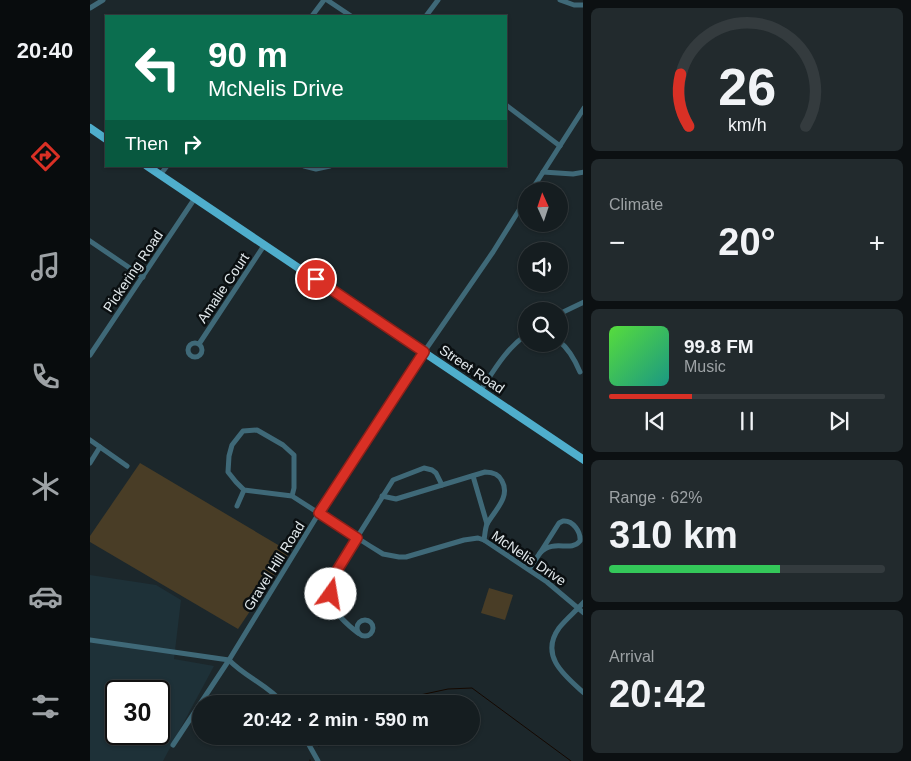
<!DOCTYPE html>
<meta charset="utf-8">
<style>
:root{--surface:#151d20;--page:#222a2d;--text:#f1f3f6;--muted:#9da2a5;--line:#343b3e;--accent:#d93025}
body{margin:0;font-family:Arial,sans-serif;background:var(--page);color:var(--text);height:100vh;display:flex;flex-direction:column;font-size:19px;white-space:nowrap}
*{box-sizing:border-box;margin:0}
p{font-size:16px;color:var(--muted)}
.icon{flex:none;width:28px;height:28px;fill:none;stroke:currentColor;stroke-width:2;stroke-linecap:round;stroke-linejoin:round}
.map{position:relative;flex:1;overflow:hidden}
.panel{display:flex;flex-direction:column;gap:8px;padding:8px;background:#0c1012;width:328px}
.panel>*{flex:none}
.banner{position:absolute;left:15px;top:15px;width:402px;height:152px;border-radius:0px;box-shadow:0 1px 4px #0004,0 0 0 1px var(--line);background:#0b6e4f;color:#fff;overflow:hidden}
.needle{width:32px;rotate:357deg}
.buttons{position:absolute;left:428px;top:182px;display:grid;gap:10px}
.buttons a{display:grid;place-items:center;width:50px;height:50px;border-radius:50%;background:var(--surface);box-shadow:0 1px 4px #0004,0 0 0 1px var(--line);font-size:25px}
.speed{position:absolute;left:15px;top:680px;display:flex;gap:10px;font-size:25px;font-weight:700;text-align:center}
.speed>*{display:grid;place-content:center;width:65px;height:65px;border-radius:50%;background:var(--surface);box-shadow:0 1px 4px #0004,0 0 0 1px var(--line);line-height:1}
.speed .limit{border:2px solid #111;border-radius:8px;background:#fff;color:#111}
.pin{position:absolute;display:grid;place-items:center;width:42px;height:42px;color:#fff;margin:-21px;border:2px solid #fff;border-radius:50%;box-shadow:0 1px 5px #0007}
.me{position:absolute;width:55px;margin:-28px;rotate:13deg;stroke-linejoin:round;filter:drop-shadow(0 0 4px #0008)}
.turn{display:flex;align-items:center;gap:18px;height:105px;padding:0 20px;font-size:22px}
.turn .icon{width:65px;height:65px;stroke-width:2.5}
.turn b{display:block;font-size:35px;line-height:42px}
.then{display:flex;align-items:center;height:48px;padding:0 20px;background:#0003;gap:10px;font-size:19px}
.big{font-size:38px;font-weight:800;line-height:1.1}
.panel .widget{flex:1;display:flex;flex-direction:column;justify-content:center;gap:8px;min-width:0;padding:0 18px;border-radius:8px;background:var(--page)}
.panel .dial{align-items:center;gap:0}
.dial svg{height:130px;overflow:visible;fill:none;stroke:var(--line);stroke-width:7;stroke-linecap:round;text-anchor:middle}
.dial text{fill:var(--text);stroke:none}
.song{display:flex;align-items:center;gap:15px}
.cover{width:60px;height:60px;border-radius:8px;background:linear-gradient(135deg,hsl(110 70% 55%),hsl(170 70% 35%))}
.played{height:5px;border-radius:2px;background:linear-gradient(90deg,var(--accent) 30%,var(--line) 30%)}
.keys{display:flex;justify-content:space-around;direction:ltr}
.heat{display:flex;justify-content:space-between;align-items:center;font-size:28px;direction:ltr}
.charge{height:8px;border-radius:4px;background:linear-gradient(90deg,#34c759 62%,var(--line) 0)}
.trip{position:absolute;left:102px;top:695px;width:288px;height:50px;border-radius:25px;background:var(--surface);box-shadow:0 1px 4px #0004,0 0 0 1px var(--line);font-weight:800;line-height:50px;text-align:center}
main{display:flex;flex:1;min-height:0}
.menu{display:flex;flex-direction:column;width:90px;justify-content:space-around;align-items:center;background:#080c0d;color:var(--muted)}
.menu .icon{width:35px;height:35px}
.menu .on{color:var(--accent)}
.menu b{font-size:22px;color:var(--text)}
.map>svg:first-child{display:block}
</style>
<main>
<nav class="menu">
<b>20:40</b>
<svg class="icon on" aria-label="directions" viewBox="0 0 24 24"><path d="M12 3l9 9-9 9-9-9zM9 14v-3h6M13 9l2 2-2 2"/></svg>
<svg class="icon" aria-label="music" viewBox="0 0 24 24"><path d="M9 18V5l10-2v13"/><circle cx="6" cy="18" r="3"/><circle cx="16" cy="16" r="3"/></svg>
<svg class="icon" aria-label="phone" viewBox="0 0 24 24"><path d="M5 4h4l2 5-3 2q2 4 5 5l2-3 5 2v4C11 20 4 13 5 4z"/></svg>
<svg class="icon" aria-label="climate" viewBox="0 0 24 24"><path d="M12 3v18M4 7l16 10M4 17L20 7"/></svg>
<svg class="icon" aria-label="car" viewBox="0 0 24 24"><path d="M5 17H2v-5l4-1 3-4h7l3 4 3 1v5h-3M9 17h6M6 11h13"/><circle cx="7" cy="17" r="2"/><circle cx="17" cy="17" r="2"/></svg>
<svg class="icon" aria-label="filters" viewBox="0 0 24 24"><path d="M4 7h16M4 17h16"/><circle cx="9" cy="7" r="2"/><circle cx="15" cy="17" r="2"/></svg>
</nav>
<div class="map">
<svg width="494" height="761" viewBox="0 0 494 761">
<rect width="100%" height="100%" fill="#1c272b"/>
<path fill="#1e3138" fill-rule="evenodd" d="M0,575l66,10 25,15 -7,59 40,7 -51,95h-73zM26,691h43v43h-43z"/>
<g fill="#493d26">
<path d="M50,463l150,89 -52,77 -148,-87v-6z"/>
<path d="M399,588l24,7 -8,25 -24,-7z"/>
</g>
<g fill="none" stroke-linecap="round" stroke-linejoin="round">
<g stroke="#140800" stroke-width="1">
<path d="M286,704l3,-4 17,4"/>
<path d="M314,704l16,-9 28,-6 24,-1 99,73"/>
<path d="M229,746l4,-10"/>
<path d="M220,761v-1"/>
</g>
<g stroke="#3f6978" stroke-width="5">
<path d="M237,0l24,16"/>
<path d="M470,0l14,5h10"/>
<path d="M0,8l13,-8"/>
<path d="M222,16l12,-16"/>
<path d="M336,16l12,-16"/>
<path d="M416,105l54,41"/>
<path d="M214,166l12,3 14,-3"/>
<path d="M453,172l30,2 11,-2"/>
<path d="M70,175l7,-9"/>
<path d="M441,191l53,-83"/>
<path d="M0,241l53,36"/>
<path d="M469,314l25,-12"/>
<path d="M469,341c10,8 16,19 21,31"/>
<circle cx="105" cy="350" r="7"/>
<path d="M109,344l66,-100"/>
<path d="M0,355l105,-157"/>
<path d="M391,390c13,-20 25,-41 45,-55"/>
<path d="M0,440l37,26"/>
<path d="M0,463l10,-16"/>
<path d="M383,476l14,48"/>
<path d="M202,496l2,-8v-33l-11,-10 -26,-15 -14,1 -11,14 -3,11 -1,16 8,10 8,8 48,6 78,50 13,8 16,3h7l58,-17 14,-2 6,2 63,42 37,31"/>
<path d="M292,496l14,3 89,-27c7,0 14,2 17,9 9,16 -8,30 -15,43 -2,5 -2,11 -3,16"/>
<path d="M147,506l7,-16"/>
<path d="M473,521c10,-1 18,11 17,20 -10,12 -25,-3 -40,12l19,-30z"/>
<path d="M439,569l11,-16"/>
<path d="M494,602c-8,9 -18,17 -25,26 -20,28 6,48 25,65"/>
<circle cx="275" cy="628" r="8"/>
<path d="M268,633c-22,-17 -36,-32 -22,-62l57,-91 31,-12 8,2 4,3 6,12"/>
<path d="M0,640l139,20c16,17 39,25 55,44"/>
<path d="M110,734l1,1"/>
<path d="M120,736h4"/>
<path d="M214,736l14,25"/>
<path d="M83,745l56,-85 90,-147 105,-161 69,-100 33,-53"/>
</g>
<g stroke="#4faecc" stroke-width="8">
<path d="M0,128l16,11"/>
<path d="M57,166l437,294"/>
</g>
</g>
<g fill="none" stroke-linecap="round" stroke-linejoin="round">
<defs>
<path id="route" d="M226,279l108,73 -105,161 38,25 -24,39 -2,17"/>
</defs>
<use href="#route" stroke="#8d1f18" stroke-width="12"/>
<use href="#route" stroke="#d93025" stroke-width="9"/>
</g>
<g text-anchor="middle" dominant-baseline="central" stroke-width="5" stroke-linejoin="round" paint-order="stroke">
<g font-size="14" fill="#e2e9ec" stroke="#0a0f11">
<text transform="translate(43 271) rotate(-56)">Pickering Road</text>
<text transform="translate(133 288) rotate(-56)">Amalie Court</text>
<text transform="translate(382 369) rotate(34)">Street Road</text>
<text transform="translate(439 558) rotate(34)">McNelis Drive</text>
<text transform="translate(184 566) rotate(-58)">Gravel Hill Road</text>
</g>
</g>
</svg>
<div class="buttons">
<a><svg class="needle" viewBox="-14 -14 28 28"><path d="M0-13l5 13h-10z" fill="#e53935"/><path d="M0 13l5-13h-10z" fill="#9da2a5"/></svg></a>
<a><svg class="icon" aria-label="sound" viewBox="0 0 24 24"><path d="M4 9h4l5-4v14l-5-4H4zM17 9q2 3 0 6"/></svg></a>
<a><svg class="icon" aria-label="search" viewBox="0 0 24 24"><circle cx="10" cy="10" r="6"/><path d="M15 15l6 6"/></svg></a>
</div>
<div class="speed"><div class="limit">30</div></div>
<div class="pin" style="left:226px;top:279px;background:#d93025"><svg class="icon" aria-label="arrive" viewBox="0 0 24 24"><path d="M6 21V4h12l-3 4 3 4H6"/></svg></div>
<svg class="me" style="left:241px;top:594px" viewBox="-20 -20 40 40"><circle r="19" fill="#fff"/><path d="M0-13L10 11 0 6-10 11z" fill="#d93025"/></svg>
<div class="trip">20:42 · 2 min · 590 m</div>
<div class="banner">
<div class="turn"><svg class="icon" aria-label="left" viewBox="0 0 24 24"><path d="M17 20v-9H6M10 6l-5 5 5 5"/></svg><div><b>90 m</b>McNelis Drive</div></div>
<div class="then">Then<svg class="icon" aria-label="right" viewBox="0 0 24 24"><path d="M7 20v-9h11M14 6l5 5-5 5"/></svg></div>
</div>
</div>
<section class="panel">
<div class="widget dial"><svg viewBox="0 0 100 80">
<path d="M14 69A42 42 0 1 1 86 69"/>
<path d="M14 69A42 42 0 0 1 9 37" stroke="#d93025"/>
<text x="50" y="56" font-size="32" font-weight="700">26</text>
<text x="50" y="72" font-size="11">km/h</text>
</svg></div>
<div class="widget"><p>Climate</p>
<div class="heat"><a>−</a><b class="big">20°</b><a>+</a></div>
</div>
<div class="widget">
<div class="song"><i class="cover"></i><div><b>99.8 FM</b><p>Music</p></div></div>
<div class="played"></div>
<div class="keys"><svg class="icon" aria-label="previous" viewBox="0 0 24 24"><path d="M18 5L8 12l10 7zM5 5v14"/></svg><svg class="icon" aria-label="pause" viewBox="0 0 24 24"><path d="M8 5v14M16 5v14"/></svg><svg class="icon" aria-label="next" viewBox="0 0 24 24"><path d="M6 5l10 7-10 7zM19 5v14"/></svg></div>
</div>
<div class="widget"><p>Range · 62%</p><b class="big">310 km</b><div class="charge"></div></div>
<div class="widget"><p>Arrival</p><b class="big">20:42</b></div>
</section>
</main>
